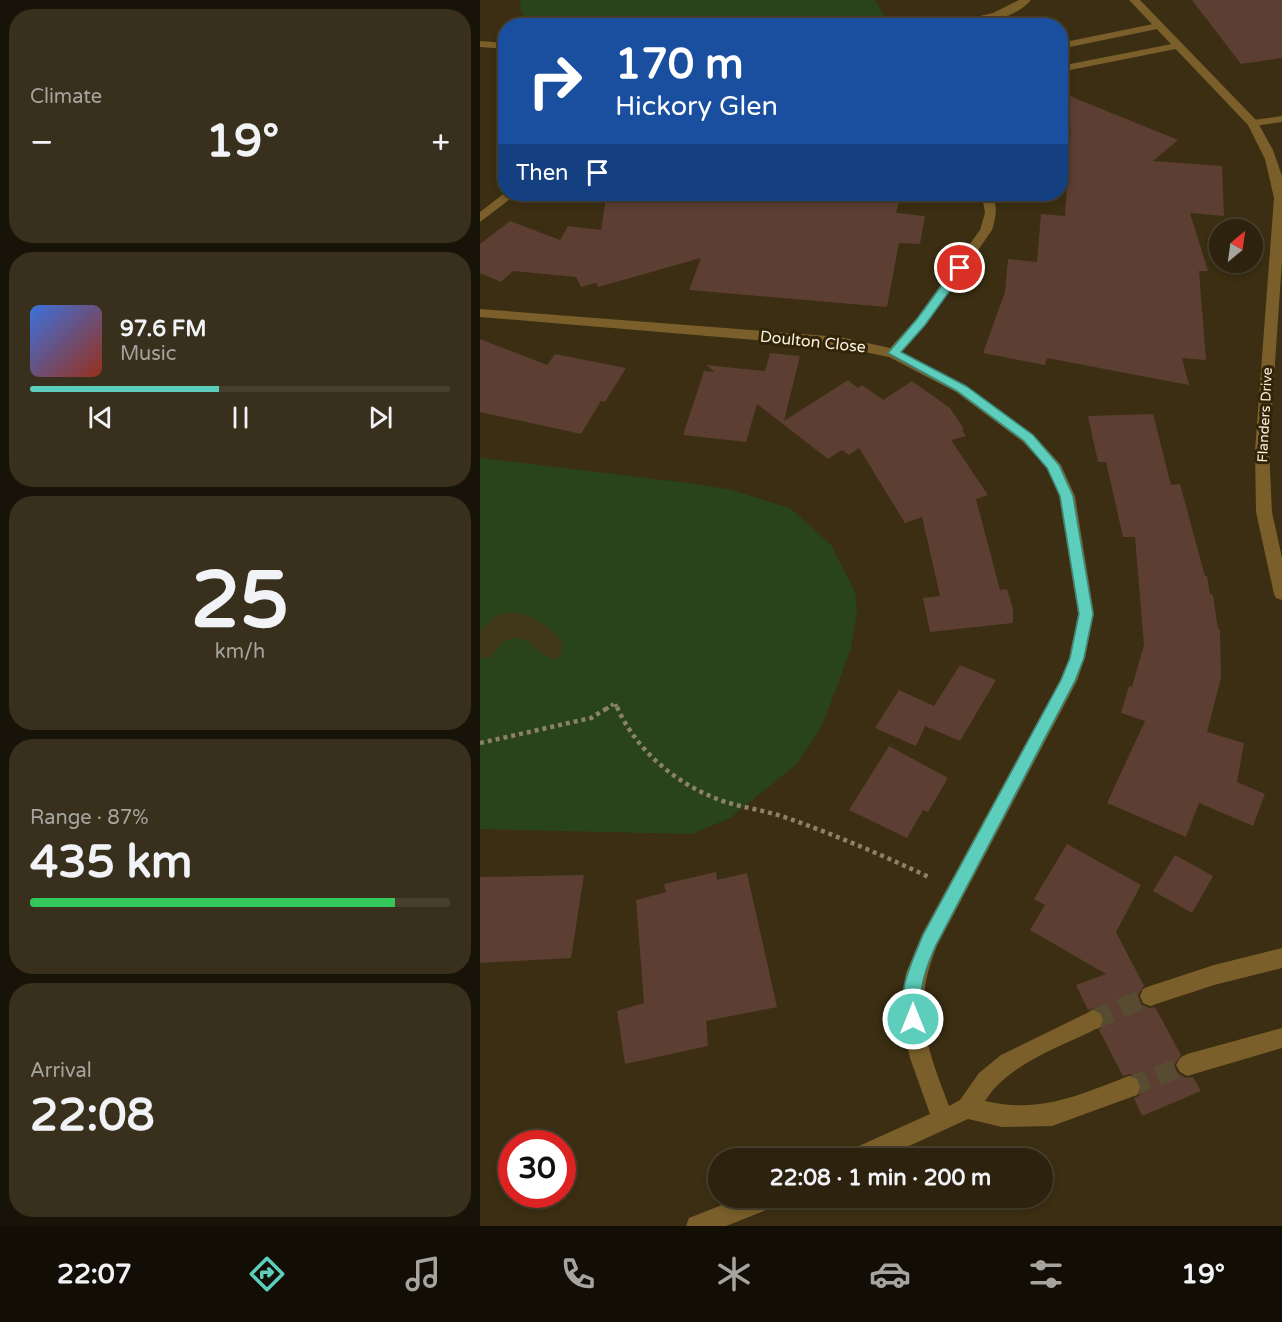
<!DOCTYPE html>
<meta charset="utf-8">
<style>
:root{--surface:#2c220e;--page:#382f1c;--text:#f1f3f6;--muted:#a6a49e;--line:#483f2e;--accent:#5ccebb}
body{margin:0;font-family:"Varela Round",sans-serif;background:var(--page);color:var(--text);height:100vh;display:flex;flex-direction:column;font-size:22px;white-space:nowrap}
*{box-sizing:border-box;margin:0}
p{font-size:20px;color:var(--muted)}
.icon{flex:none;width:33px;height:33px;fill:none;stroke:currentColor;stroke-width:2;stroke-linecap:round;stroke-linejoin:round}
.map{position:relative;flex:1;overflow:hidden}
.details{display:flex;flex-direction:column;gap:9px;padding:9px;background:#181308;width:480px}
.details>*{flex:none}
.banner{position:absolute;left:18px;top:18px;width:570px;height:183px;border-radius:24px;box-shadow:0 3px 9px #0003,0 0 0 2px var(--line);background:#1a4fa0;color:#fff;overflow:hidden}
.needle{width:39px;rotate:29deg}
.tools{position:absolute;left:729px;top:219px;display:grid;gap:12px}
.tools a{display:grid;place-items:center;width:54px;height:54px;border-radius:50%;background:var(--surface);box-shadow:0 3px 9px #0003,0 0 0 2px var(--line);font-size:30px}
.speed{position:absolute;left:18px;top:1130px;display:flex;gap:12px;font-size:30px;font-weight:700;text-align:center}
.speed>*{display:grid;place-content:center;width:78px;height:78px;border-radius:50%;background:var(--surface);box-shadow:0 3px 9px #0003,0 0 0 2px var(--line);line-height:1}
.speed .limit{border:9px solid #d22;background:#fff;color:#111}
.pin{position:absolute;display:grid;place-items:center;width:51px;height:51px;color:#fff;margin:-26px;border:3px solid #fff;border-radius:50%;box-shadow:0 2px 6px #0007}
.me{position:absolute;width:66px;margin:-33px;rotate:0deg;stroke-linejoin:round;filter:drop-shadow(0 0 4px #0008)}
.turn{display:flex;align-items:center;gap:21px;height:126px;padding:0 18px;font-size:27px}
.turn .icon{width:78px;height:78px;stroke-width:2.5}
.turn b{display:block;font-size:42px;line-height:51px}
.then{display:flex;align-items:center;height:57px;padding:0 18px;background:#0003;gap:12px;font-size:22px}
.big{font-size:45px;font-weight:700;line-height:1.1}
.details .tile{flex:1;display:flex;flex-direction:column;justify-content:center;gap:9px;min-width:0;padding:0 21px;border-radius:24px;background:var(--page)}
.details .dial{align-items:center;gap:0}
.dial b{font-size:78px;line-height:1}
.song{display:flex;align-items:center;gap:18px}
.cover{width:72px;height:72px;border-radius:9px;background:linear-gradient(135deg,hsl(220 70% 55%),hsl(10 70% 35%))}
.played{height:6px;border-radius:3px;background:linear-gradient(90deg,var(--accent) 45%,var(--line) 45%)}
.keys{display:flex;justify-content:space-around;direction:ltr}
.heat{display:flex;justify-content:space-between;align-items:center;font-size:33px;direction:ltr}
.charge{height:9px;border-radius:4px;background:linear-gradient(90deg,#34c759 87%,var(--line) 0)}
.trip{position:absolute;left:228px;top:1148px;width:345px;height:60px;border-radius:30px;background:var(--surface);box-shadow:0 3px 9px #0003,0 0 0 2px var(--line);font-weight:700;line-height:60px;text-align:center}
.dock{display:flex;height:96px;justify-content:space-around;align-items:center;background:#120e06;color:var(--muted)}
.dock .icon{width:42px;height:42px}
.dock .selected{color:var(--accent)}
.dock b{font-size:27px;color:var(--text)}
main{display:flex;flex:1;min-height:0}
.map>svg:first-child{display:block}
</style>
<main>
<section class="details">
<div class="tile"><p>Climate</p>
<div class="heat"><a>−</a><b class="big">19°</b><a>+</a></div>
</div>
<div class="tile">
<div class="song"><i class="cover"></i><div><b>97.6 FM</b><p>Music</p></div></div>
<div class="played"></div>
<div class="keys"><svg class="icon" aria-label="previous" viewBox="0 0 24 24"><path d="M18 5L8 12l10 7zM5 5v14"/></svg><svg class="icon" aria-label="pause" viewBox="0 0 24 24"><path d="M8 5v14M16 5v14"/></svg><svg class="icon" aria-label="next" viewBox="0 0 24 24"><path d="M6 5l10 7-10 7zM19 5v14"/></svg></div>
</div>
<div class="tile dial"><b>25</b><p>km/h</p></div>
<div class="tile"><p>Range · 87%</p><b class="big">435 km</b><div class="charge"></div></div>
<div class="tile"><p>Arrival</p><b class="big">22:08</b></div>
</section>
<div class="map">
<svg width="802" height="1226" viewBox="0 0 802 1226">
<rect width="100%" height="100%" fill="#3b2e12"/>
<g fill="#29441b">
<path d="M40,0h355l12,20 -2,6 -355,-1 -9,-14z"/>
<path d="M0,458l217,26 34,6 59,18 41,37 24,47 2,18 -6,38 -29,78 -25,38 -67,54 -38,16 -212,-5z"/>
</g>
<path fill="#403817" d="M27,612c19,-1 43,14 55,29v13l-6,5c-21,-2 -30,-33 -53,-16 -5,4 -8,10 -13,15l-10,-1v-27l16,-14z"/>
<g fill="#5c3e32">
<path d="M712,0h90v58l-41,6z"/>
<path d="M580,92l118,48 -25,21 69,5 2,50 -34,-3 18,58h-9l7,89 -24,-2 7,27 -142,-27 -2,7 -62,-12 22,-61 3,-33 29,3 4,-48 24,2 6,-88 -11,-5z"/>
<path d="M134,194h287l-5,19 29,3 -5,28 -21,-1 -12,64 -198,-17 12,-32 -103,29 -2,-4 -15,4 -5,-10 -63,-6 -12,11 -21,-9v-29l30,-23 50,19 8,-14 33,4 5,-32 7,-1z"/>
<path d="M0,339l67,26 8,-11 71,14 -21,34 -4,-1 -20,33 -101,-22z"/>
<path d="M290,353l30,3 -16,65 64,-41 10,8 4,-3 21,15 29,-19 38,27 14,21 -2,1 4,6 -15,4 37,55 -12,4 24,91 7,-1 6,20v14l-83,9 -7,-34 17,-2 -18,-79 -17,6 -46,-75 -10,7 -7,-5 -14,9 -71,-55 -11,38 -63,-7 21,-64 11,1 -9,-7 59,6z"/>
<path d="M673,414l18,71 9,-1 25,92h2l3,18 3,1 5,34h2l1,49 -14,54 37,11 -7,39 28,12 -12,32 -54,-23 -13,34 -79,-34 38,-82 -24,-8 8,-27 3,1 12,-42 -9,-108h-12l-17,-75h-8l-10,-46z"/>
<path d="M480,665l36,15 -36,61 -35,-15 -9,20 -41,-18 24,-38 35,16z"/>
<path d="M409,746l59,32 -20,34 -5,-2 -16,28 -58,-28z"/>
<path d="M587,844l74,41 -25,47 28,54 -6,9 3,9 8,4 6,-1 26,48 -7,11 4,7 8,5 7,-1 8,14 -59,25 -8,-18 5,-2 3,-8 -3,-10 -9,-4 -7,2 -24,-46 6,-9 -3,-9 -8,-4 -6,2 -12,-25 30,-11 -76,-44 15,-25 -11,-6z"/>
<path d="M695,855l38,21 -21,37 -39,-22z"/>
<path d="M236,872l1,8 30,-7 30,134 -71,14 2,25 -83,18 -8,-53 27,-8 -8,-103 30,-8 -2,-8z"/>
<path d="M104,875l-13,83 -91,5v-86z"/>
</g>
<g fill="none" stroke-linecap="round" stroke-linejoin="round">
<g stroke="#574b31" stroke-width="20" stroke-dasharray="20 10" stroke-linecap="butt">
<path d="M613,1020l57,-24"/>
<path d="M649,1087l58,-22"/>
</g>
<path stroke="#8c816a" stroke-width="4" stroke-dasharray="3 3" stroke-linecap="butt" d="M126,709l9,-6 2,6"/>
<g stroke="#8c816a" stroke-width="4.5" stroke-dasharray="4 4" stroke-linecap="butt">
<path d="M137,707c19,43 59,77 103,93 22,8 45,10 67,18 49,17 97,38 144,60"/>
<path d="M0,743l111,-25 18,-11"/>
</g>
<path fill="#7a5f2a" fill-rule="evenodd" d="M802,116v6l-29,4 -6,-3 6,-3z"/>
<g fill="#7a5f2a" fill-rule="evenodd">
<path d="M539,0h12c-22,25 -65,26 -96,26l58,-13z"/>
<path d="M678,23l4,1v4l-102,21v-6z"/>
<path d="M0,41l26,2v6l-26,-2z"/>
<path d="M697,43l5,3 -1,2 -121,24v-6z"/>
<path d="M26,192l11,2 -37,28v-10z"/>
<path d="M504,194h8c6,13 4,23 0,36l-66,95 -24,27 64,34 67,48 28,31 14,31 19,118 -9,44 -8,23 -140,265c-26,63 -11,99 12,160l11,-6 19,-27 22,-18 92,-45 7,3 3,7 -3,7c-39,20 -91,36 -115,74 56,13 93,-6 144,-25l8,3 3,8 -3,8 -85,31 -50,1 -34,-8 -85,39h-36l3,-8 80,-36 -20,-56 -7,-32 -1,-32 4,-21 16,-39 138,-254 9,-22 9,-44 -19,-118 -12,-28 -24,-26 -67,-50 -67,-35 -49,-10 -360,-30v-8l360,28 50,11 26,-29 64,-89 5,-17 -3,-17z"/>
<path d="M802,948v20l-68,17 -64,21 -7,-3 -3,-7 3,-7 7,-3 64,-21z"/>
<path d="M802,1028v20l-95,28 -7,-4 -4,-7 4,-7 7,-4z"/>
<path d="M262,1197h40l-3,8 -53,21h-40l3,-8z"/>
</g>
<path fill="#7a5f2a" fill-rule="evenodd" d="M649,0h11l117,121 16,29 9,26v85l-13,189 3,62 10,46v42l-6,-2 -2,-4 -18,-82 -1,-62 19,-252 -9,-39 -17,-34z"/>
</g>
<path fill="#5ccebb" stroke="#3c867a" stroke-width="1.5" d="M480,265l4,1v5l-39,54 -24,27 65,34 67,49 26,30 14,31 20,118 -9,44 -9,23 -139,264c-7,16 -13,30 -15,47 -2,11 2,22 -2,33l-6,3 -6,-3c-13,-29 5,-63 16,-90l138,-255 9,-22 9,-44 -19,-118 -13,-28 -23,-27 -67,-50 -69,-38 29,-34 39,-53z"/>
<g text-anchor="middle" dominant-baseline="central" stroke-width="6" stroke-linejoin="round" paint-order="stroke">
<g font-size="14" fill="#f8f0e0" stroke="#312407">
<text transform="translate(785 415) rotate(-87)">Flanders Drive</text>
</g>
<g font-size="16" fill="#f8f0e0" stroke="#312407">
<text transform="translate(333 342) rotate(6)">Doulton Close</text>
</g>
</g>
</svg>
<div class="tools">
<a><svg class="needle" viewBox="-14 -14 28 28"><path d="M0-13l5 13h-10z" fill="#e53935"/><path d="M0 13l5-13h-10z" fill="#a6a49e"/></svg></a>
</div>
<div class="speed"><div class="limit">30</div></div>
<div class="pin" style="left:480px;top:268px;background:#d93025"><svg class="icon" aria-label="arrive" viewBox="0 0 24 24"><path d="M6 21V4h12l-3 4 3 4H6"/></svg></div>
<svg class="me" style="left:433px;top:1019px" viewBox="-20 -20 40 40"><circle r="17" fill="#5ccebb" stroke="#fff" stroke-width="3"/><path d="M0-11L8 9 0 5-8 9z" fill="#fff"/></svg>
<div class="trip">22:08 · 1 min · 200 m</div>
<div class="banner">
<div class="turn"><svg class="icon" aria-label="right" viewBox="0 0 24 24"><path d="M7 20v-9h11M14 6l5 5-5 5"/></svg><div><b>170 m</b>Hickory Glen</div></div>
<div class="then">Then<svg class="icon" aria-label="arrive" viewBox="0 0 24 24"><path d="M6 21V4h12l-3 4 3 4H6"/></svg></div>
</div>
</div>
</main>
<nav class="dock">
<b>22:07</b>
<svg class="icon selected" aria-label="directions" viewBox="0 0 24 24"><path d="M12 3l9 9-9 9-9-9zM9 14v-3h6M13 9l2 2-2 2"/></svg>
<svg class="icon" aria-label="music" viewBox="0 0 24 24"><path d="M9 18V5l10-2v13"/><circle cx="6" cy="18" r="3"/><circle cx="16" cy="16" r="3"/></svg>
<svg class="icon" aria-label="phone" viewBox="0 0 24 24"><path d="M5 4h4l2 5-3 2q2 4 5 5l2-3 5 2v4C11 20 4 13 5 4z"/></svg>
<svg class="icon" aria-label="climate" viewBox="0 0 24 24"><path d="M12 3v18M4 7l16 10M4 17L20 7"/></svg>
<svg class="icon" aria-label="car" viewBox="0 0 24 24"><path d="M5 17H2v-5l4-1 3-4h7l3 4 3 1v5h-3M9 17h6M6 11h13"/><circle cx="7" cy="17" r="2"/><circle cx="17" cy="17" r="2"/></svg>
<svg class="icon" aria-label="filters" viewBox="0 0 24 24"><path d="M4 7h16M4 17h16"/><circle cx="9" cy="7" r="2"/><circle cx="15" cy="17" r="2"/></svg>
<b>19°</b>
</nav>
